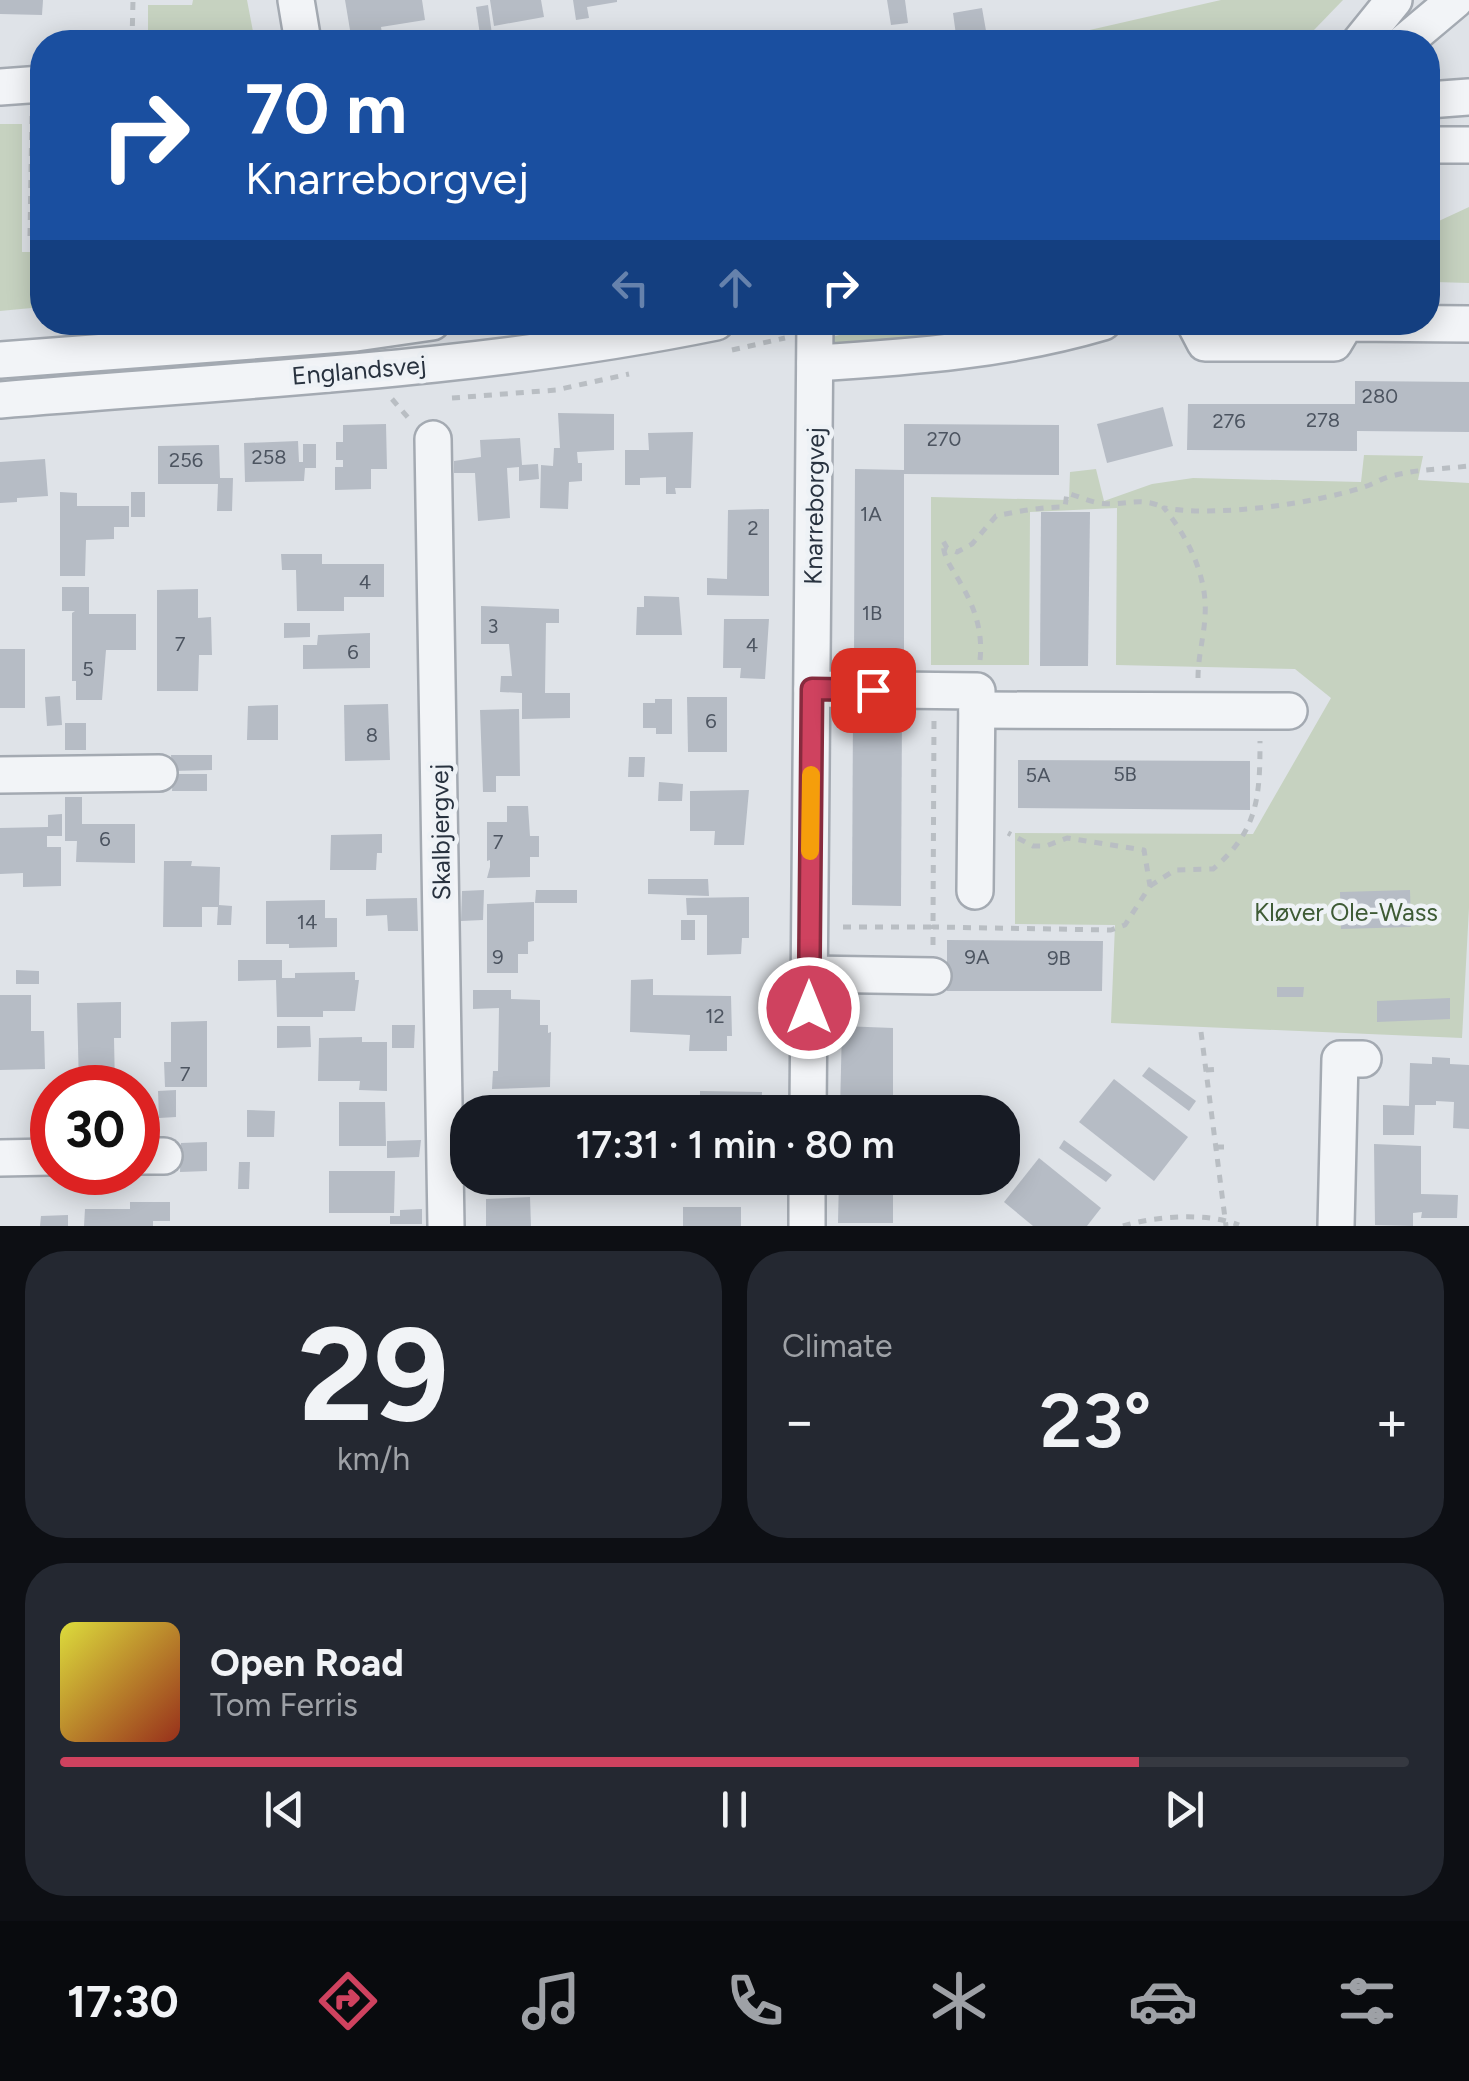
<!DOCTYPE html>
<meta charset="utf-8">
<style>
:root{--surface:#171b24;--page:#242831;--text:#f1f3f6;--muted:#9ea1a6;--line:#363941;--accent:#cf425f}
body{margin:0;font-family:Figtree,sans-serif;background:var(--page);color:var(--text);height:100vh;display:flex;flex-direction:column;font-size:38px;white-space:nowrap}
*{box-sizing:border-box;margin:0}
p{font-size:32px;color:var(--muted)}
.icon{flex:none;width:55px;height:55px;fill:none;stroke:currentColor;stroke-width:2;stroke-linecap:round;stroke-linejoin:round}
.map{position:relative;height:1226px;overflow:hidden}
.sheet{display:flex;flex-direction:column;gap:25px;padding:25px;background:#0d0f14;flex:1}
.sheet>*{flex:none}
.hud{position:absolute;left:30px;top:30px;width:1410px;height:305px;border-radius:40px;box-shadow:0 5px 25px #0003;background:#1a4fa0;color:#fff;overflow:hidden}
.speed{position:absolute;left:30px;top:1065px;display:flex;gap:20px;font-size:50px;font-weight:700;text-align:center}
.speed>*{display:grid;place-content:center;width:130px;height:130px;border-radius:50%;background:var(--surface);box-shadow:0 5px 25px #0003;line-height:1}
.speed .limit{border:15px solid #d22;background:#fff;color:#111}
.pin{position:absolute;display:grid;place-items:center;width:85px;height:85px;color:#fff;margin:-42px;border-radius:20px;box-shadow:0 5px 15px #0006}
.me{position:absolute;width:110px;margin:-55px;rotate:0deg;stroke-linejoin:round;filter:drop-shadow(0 0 8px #0008)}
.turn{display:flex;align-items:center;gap:35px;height:210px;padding:0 50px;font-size:45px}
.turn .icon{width:130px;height:130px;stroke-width:2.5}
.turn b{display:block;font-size:70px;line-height:85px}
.lanes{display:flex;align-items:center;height:95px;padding:0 50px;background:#0003;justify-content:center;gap:50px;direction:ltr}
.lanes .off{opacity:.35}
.big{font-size:75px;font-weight:600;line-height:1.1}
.sheet .tile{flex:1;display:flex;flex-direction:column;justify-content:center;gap:15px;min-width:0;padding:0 35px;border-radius:40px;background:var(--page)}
.sheet .dial{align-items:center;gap:0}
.dial b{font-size:130px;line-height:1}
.song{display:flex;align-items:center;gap:30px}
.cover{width:120px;height:120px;border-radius:15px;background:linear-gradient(135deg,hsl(60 70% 55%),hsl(10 70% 35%))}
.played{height:10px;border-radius:5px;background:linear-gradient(90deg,var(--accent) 80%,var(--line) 80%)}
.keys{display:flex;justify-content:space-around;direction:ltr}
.heat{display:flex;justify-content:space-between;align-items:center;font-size:55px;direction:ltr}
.sheet .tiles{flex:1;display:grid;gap:25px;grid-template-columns:1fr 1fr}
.tile:last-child{grid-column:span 2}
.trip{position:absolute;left:450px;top:1095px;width:570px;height:100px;border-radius:40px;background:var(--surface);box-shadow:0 5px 25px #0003;font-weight:600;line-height:100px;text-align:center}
.tabs{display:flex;height:160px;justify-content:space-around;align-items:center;background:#090b0e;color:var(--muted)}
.tabs .icon{width:70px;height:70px}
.tabs .on{color:var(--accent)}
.tabs b{font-size:45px;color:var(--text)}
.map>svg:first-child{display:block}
</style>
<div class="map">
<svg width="1469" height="1226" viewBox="0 0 1469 1226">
<rect width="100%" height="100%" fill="#dfe3e8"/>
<g fill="#c6d2c0">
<path d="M193,0h54l8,42h-107v-37h44z"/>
<path d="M1221,0h122l-29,30 -18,12h-237v-5z"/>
<path d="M0,124h22v128h19l1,55 -42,4z"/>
<path d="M1469,207v76l-34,-1 -1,22h-6v-78z"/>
<path d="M886,323h135l-33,7 -151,16 -6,-1 -3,-7z"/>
<path d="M1364,455l59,1 -5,24 51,3v425l-7,130 -351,-15 4,-98 -100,-1v-91l238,1 78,-136 -36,-29 -179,-4 1,-157 -87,4 -1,153h-98v-168l138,3 1,-28 26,-3 8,32 48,-17 41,-6 168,4z"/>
</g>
<g fill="#b6bcc5">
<path d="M0,0h43l-1,15 -42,-1z"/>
<path d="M345,0h77l3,20 -44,7 1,6 5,-1 2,10h-37z"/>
<path d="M490,0h51l3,17 -50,9z"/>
<path d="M573,0h44v2l-30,5 2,11 -13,2z"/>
<path d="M887,0h18l3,23 -17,2z"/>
<path d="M488,5l5,37h-12l-5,-35z"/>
<path d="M982,8l6,34h-28l-1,-8 -3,1 -3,-22z"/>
<path d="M1355,381l114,1v50l-112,-1v20l-170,-1 1,-46h167z"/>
<path d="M1163,407l10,39 -66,17 -10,-39z"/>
<path d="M558,413l56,1v36l-37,2 1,11h4v18l-13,1 -1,27 -28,-1 1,-43 12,1 1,-18h6z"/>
<path d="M386,424l1,45h-16v20l-36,1v-23h8v-7h-7v-18h7v-17z"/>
<path d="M904,424l155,1v50l-155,-1v183h-50l1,-188 49,1z"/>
<path d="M693,432l-2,56h-16l1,6h-10v-17l-26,1v7h-15v-35h24l-1,-17z"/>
<path d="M520,438l2,27 16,-1 1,15 -20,2v-14l-12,1 3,50 -32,3 -3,-48h-21v-12l27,-4 -1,-17z"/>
<path d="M298,441l1,21h4v-18h13v24h-11l-1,13 -59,1 -1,-39z"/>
<path d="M219,445l1,33h13l-1,33h-15l1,-27h-60v-38z"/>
<path d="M45,459l3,37 -31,2v4l-17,1v-41z"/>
<path d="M60,492l17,1v13h52v21h-15v12l-28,1 -1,36h-25z"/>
<rect x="131" y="492" width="14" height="25"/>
<path d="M769,509v87l-62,-1v-17l20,1 1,-69z"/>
<path d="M1041,512h49l-2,154h-48z"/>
<path d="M281,554h41v10h62v33h-40v14h-47l-1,-41h-14z"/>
<path d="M62,587h27v27h47v36h-30l-4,50h-26v-19h-4v-68l3,-2h-13z"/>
<path d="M198,589v29l13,-1 1,38h-13l-1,36h-41v-101z"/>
<path d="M644,596l35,1 3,38h-46l1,-28h7z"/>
<path d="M481,606l78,3v14h-13l-1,70h25v25l-48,1v-26l-22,-1 1,-16h11l-3,-32h-28z"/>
<path d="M724,619h45l-4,60 -25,-1 1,-10h-18z"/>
<path d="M284,623h26v14l-26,1z"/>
<path d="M370,633v35l-67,1v-24h14l1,-10z"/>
<rect x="0" y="649" width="25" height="59"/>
<path d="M60,696l2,29 -15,1 -2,-29z"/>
<path d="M687,697h40v55h-39z"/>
<path d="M655,699h17v35h-16v-6h-13v-25h12z"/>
<path d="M388,704l2,56 -45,1 -1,-56z"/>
<path d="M278,705v35h-31l1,-34z"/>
<path d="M519,709l1,67h-24v16h-13l-3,-82z"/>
<path d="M853,709l49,1 -1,196 -49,-1z"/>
<rect x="65" y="723" width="21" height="27"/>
<path d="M171,755h41v15l-40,1z"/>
<path d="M629,757h16l-1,20h-16z"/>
<path d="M1018,760l232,1v49l-232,-2z"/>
<path d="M173,774h34v17h-35z"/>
<path d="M659,782l24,2 -1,17h-24z"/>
<path d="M749,790l-5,55h-30l1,-14h-25v-40z"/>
<path d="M65,797h17v27h53v39l-59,-1 1,-21h-12z"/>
<path d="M507,806h21l2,30h9v21h-9v20l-43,1 3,-11v-7l-3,1v-39h20z"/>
<path d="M62,814v22h-15v11h14v39l-38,1v-14l-23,1v-46l48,-1v-12z"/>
<path d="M382,834v19h-5l-1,17h-46l1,-35z"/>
<path d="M164,861h28l-1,5 29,1 -1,38 13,1 -1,19h-14l1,-18h-16v20h-39z"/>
<path d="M648,879h60l1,17 -61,-2z"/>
<path d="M484,890l-1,30 -22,1 1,-30z"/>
<path d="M536,890h41v13h-42z"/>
<path d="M1410,890l1,37 -70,2 -1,-37z"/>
<path d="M749,897v41h-7l-1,16 -34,1v-40h-20l-1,-17z"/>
<path d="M417,898l1,33h-30l-1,-16 -21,1v-17z"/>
<path d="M325,900v18h12v29l-48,1v-4h-23v-43z"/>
<path d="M534,902v39l-6,1v12h-10v19h-31v-69z"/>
<rect x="681" y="920" width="14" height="20"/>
<path d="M947,940l156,1 -1,50h-155z"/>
<path d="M238,960h44v18h13v-5l60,-1v8h4l-4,31h-32v6h-46l-1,-37 -38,1z"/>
<path d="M16,970l23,1v13h-23z"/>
<path d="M653,979v16l78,1 1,40h-5v15h-38l1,-16 -60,-3 1,-52z"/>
<path d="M1277,987h27l-1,10h-26z"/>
<path d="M473,990h38v9l29,1v25h8v8l3,-1 -1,55 -58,2 1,-18h5l1,-63 -26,1z"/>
<path d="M0,995h31v36h13l1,38 -45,1z"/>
<path d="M1450,998v21l-73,3v-21z"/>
<path d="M121,1002v36h-7l1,50h-36l-2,-85z"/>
<path d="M207,1021v66h-42l-1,-25h7v-40z"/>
<path d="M392,1025h23l-1,23h-22z"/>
<path d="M277,1026h33l1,21 -34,1z"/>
<path d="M842,1026l51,2v84h-53z"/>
<path d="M362,1037v5h25v49l-28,-1 1,-9h-42l1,-43z"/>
<path d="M1432,1057l18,1v6l19,1v64l-16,-1 1,-26 -18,-1v4h-21l-1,30h-31v-30l26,1 1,-43 22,1z"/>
<path d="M1149,1067l47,34 -7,10 -47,-35z"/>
<path d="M1114,1079l74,58 -34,44 -75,-59z"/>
<path d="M176,1090v27l-17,1 -1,-27z"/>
<path d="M700,1091l62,1 -1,20 -61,-1z"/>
<path d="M574,1096v16h-87l-1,-11 33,-1v5l20,-1v-7z"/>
<path d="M339,1102h46l1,44h-47z"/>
<path d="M247,1110l28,1 -1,26h-27z"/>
<path d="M421,1140l-2,17 -32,1v-17z"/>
<path d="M1064,1140l48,35 -6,7 -47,-34z"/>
<path d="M207,1142v29l-27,1 1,-29z"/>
<path d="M1374,1144l47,2v48l37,1 -1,23h-36l1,-6 -9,1v13l-38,-1z"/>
<path d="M1039,1158l62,50 -14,18h-54l-29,-24z"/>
<path d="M239,1162h11l-1,27h-11z"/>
<path d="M329,1171h66l-1,42h-65z"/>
<path d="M839,1178h54v45h-55z"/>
<path d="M530,1197l1,29h-45v-27z"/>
<path d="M130,1202h40v19h-17v5h-69l1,-17h45z"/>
<rect x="683" y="1207" width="58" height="19"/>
<path d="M422,1209v15h-32v-8h10v-6z"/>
<path d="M68,1215v11h-28l1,-10z"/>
</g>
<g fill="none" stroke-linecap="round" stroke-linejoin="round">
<defs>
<g id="minor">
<path d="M296,0l7,42"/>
<path d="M1360,42l34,-42"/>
<path d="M1405,42l50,-42"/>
<path d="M0,87l42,-3"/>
<path d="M1428,100l41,-3"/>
<path d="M1428,145h41"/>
<path d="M1194,322l11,21h129l12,-20 123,1"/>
<path d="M0,360l356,-27 76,-11"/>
<path d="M815,363c98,-6 193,-13 288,-41"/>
<path d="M0,400c239,-20 481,-30 716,-78"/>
<path d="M433,439l13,787"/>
<path d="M812,689l165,2 -2,200"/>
<path d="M977,710l312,1"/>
<path d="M0,775l159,-2"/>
<path d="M809,974l124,2"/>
<path d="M808,1112l7,-790"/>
<path d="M138,1156h26"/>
<path d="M0,1158l52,-1"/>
<path d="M807,1226v-48"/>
<path d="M1336,1226l4,-167h23"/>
</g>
</defs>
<use href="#minor" stroke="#a4aab2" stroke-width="40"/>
<g stroke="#b9bec3" stroke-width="5" stroke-dasharray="8 8" stroke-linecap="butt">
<path d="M132,42l1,-42"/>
<path d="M30,236l2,-122"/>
<path d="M732,350l53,-12"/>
<path d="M452,398l104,-8 73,-16"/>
<path d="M392,399l18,21"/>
<path d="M980,660c3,-28 -5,-52 -19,-76 -8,-15 -18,-25 -18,-43l4,7 10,4 15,-8 24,-28c23,-5 45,-9 69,-9l2,-14c11,3 21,8 32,10 26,4 40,-8 65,5"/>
<path d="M1198,678c0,-22 6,-41 7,-62 3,-38 -17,-79 -41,-108 54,9 148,-4 200,-21 10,-3 18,-9 28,-11 26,-7 51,-7 77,-10"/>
<path d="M1150,886l25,-16 38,-1c45,-38 47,-72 47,-128"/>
<path d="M843,927h90l1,-208"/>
<path d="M933,945v-18l178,3 14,-5 25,-39 -6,-36 -77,-12 -21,8h-13l-25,-13"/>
<path d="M1201,1032l25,194"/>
<path d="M1206,1070l14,-1"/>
<path d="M1216,1147h13"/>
<path d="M1123,1226c33,-10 83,-14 116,-1"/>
</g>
<use href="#minor" stroke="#f2f4f7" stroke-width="35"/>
</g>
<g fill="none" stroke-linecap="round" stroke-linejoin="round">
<defs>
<path id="route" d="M809,1008l3,-319 61,1"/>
</defs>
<use href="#route" stroke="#872b3e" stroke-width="25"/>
<use href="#route" stroke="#cf425f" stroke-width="18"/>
<path stroke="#f59e0b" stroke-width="18" d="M810,851l1,-76"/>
</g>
<g text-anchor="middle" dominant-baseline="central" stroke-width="9" stroke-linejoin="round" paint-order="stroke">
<g font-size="20" fill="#4c5460">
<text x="1380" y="396">280</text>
<text x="1323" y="420">278</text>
<text x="1229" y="421">276</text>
<text x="944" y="439">270</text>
<text x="269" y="457">258</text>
<text x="186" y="460">256</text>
<text x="871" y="514">1A</text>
<text x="753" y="528">2</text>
<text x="365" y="582">4</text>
<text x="872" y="613">1B</text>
<text x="493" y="626">3</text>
<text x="180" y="644">7</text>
<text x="752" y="645">4</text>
<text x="353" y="652">6</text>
<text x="88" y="669">5</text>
<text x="711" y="721">6</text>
<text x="372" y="735">8</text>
<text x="1125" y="774">5B</text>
<text x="1038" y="775">5A</text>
<text x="105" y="839">6</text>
<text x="498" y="842">7</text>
<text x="307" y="922">14</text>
<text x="498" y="957">9</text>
<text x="977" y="957">9A</text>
<text x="1059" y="958">9B</text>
<text x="715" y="1016">12</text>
<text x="185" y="1074">7</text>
</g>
<g font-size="25" fill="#28323f" stroke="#eef2f6">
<text transform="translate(359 370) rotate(-5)">Englandsvej</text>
<text transform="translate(814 506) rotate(-89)">Knarreborgvej</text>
<text transform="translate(440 832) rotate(-91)">Skalbjergvej</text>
</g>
<g font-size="25" fill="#3e5b35" stroke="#eef2f6">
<text x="1346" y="912">Kløver Ole-Wass</text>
</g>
</g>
</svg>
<div class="speed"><div class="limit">30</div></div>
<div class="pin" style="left:873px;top:690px;background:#d93025"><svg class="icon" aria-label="arrive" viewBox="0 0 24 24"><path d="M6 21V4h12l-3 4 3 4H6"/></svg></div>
<svg class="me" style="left:809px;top:1008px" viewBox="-20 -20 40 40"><circle r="17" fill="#cf425f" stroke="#fff" stroke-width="3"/><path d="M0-11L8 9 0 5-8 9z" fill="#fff"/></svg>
<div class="trip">17:31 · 1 min · 80 m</div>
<div class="hud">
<div class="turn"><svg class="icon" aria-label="right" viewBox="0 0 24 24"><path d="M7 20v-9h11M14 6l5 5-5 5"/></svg><div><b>70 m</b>Knarreborgvej</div></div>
<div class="lanes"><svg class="icon off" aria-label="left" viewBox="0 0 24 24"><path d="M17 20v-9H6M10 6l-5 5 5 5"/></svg><svg class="icon off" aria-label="ahead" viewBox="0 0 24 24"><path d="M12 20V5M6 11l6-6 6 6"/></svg><svg class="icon" aria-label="right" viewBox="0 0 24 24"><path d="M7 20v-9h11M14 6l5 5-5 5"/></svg></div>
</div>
</div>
<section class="sheet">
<div class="tiles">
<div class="tile dial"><b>29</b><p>km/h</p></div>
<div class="tile"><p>Climate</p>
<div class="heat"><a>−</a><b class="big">23°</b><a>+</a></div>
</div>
<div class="tile">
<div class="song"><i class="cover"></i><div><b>Open Road</b><p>Tom Ferris</p></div></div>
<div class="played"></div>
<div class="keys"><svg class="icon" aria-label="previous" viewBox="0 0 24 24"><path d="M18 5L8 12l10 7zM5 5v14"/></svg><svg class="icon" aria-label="pause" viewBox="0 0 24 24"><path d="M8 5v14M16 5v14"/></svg><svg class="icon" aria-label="next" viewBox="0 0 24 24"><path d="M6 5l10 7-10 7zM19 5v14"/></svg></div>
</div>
</div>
</section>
<nav class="tabs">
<b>17:30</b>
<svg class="icon on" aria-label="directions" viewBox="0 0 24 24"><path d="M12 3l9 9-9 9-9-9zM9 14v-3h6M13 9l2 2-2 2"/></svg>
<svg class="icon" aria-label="music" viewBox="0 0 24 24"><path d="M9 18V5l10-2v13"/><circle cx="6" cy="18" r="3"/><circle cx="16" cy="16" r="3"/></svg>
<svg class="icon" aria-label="phone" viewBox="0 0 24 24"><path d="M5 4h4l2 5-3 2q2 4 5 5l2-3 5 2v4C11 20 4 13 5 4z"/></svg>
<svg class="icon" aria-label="climate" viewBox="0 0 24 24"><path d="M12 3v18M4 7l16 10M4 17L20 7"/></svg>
<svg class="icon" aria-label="car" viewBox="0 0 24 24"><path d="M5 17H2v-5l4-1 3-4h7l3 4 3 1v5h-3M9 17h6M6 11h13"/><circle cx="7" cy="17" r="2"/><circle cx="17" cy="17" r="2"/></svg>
<svg class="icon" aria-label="filters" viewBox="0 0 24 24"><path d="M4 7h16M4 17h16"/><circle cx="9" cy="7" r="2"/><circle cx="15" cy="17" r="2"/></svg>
</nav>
